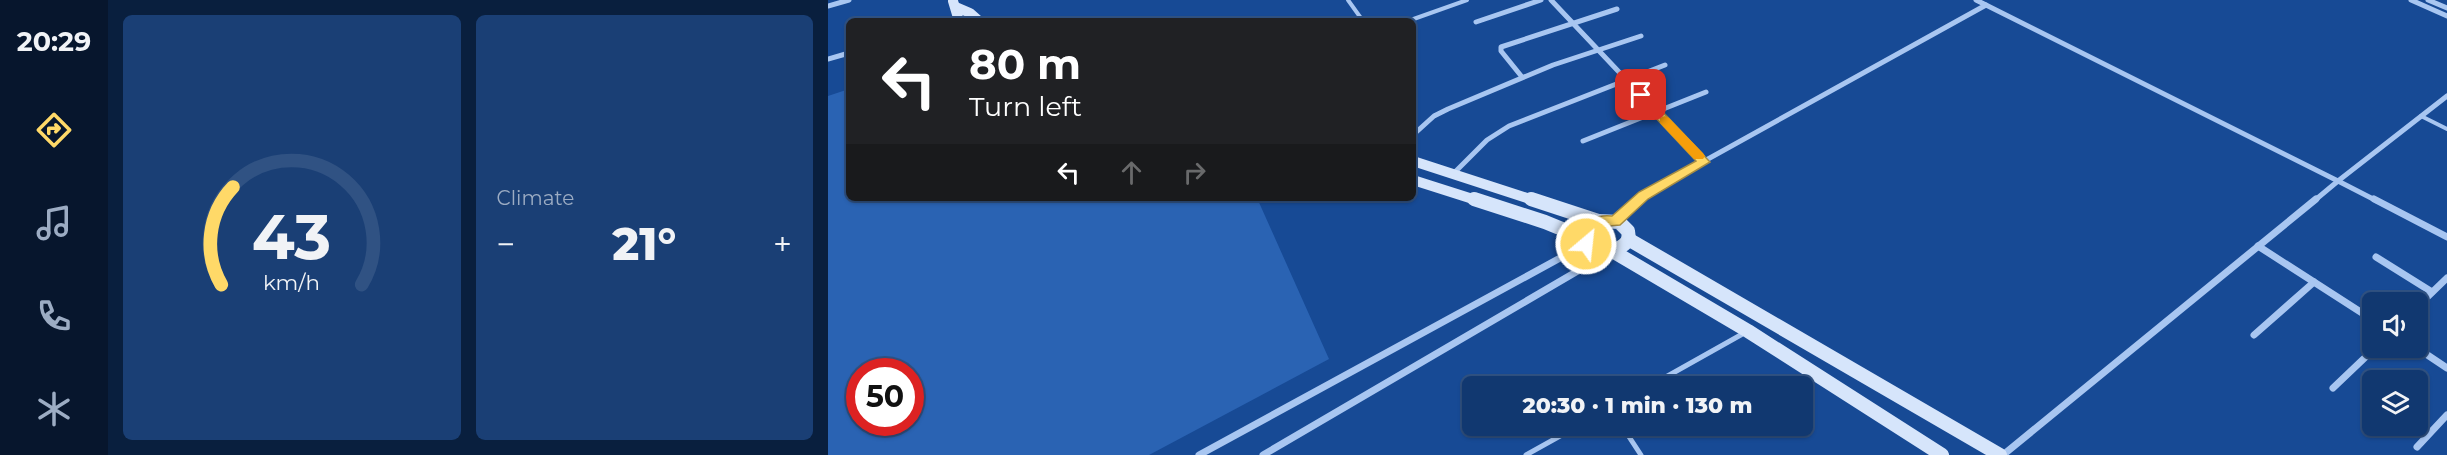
<!DOCTYPE html>
<meta charset="utf-8">
<style>
:root{--surface:#113870;--page:#1a3f75;--text:#f1f3f6;--muted:#9cacc3;--line:#305283;--accent:#ffd968}
body{margin:0;font-family:Montserrat,sans-serif;background:var(--page);color:var(--text);height:100vh;display:flex;flex-direction:column;font-size:22px;white-space:nowrap}
*{box-sizing:border-box;margin:0}
p{font-size:20px;color:var(--muted)}
.icon{flex:none;width:33px;height:33px;fill:none;stroke:currentColor;stroke-width:2;stroke-linecap:round;stroke-linejoin:round}
.map{position:relative;flex:1;overflow:hidden}
.panel{display:flex;flex-direction:column;gap:15px;padding:15px;background:#091f3e;width:720px}
.panel>*{flex:none}
.banner{position:absolute;left:18px;top:18px;width:570px;height:183px;border-radius:9px;box-shadow:0 2px 4px #0004,0 0 0 2px var(--line);background:#202124;color:#fff;overflow:hidden}
.fabs{position:absolute;left:1534px;top:292px;display:grid;gap:12px}
.fabs a{display:grid;place-items:center;width:66px;height:66px;border-radius:9px;background:var(--surface);box-shadow:0 2px 4px #0004,0 0 0 2px var(--line);font-size:30px}
.speed{position:absolute;left:18px;top:358px;display:flex;gap:12px;font-size:30px;font-weight:700;text-align:center}
.speed>*{display:grid;place-content:center;width:78px;height:78px;border-radius:50%;background:var(--surface);box-shadow:0 2px 4px #0004,0 0 0 2px var(--line);line-height:1}
.speed .limit{border:9px solid #d22;background:#fff;color:#111}
.pin{position:absolute;display:grid;place-items:center;width:51px;height:51px;color:#fff;margin:-26px;border-radius:12px;box-shadow:0 3px 9px #0006}
.me{position:absolute;width:66px;margin:-33px;rotate:28deg;stroke-linejoin:round;filter:drop-shadow(0 0 4px #0008)}
.turn{display:flex;align-items:center;gap:21px;height:126px;padding:0 24px;font-size:27px}
.turn .icon{width:78px;height:78px;stroke-width:2.5}
.turn b{display:block;font-size:42px;line-height:51px}
.lanes{display:flex;align-items:center;height:57px;padding:0 24px;background:#0003;justify-content:center;gap:30px;direction:ltr}
.lanes .off{opacity:.35}
.big{font-size:45px;font-weight:800;line-height:1.1}
.panel .tile{flex:1;display:flex;flex-direction:column;justify-content:center;gap:9px;min-width:0;padding:0 21px;border-radius:9px;background:var(--page)}
.panel .dial{align-items:center;gap:0}
.dial svg{height:156px;overflow:visible;fill:none;stroke:var(--line);stroke-width:7;stroke-linecap:round;text-anchor:middle}
.dial text{fill:var(--text);stroke:none}
.heat{display:flex;justify-content:space-between;align-items:center;font-size:33px;direction:ltr}
.panel .tiles{flex:1;display:grid;gap:15px;grid-template-columns:repeat(2,1fr)}
.trip{position:absolute;left:634px;top:376px;width:351px;height:60px;border-radius:9px;background:var(--surface);box-shadow:0 2px 4px #0004,0 0 0 2px var(--line);font-weight:800;line-height:60px;text-align:center}
main{display:flex;flex:1;min-height:0}
.tabs{display:flex;flex-direction:column;width:108px;justify-content:space-around;align-items:center;background:#07162d;color:var(--muted)}
.tabs .icon{width:42px;height:42px}
.tabs .current{color:var(--accent)}
.tabs b{font-size:27px;color:var(--text)}
.map>svg:first-child{display:block}
</style>
<main>
<nav class="tabs">
<b>20:29</b>
<svg class="icon current" aria-label="directions" viewBox="0 0 24 24"><path d="M12 3l9 9-9 9-9-9zM9 14v-3h6M13 9l2 2-2 2"/></svg>
<svg class="icon" aria-label="music" viewBox="0 0 24 24"><path d="M9 18V5l10-2v13"/><circle cx="6" cy="18" r="3"/><circle cx="16" cy="16" r="3"/></svg>
<svg class="icon" aria-label="phone" viewBox="0 0 24 24"><path d="M5 4h4l2 5-3 2q2 4 5 5l2-3 5 2v4C11 20 4 13 5 4z"/></svg>
<svg class="icon" aria-label="climate" viewBox="0 0 24 24"><path d="M12 3v18M4 7l16 10M4 17L20 7"/></svg>
</nav>
<section class="panel">
<div class="tiles">
<div class="tile dial"><svg viewBox="0 0 100 80">
<path d="M14 69A42 42 0 1 1 86 69"/>
<path d="M14 69A42 42 0 0 1 20 19" stroke="#ffd968"/>
<text x="50" y="56" font-size="32" font-weight="700">43</text>
<text x="50" y="72" font-size="11">km/h</text>
</svg></div>
<div class="tile"><p>Climate</p>
<div class="heat"><a>−</a><b class="big">21°</b><a>+</a></div>
</div>
</div>
</section>
<div class="map">
<svg width="1619" height="455" viewBox="0 0 1619 455">
<rect width="100%" height="100%" fill="#174a95"/>
<path fill="#2a63b3" fill-rule="evenodd" d="M21,89v109h408l72,161 -180,96h-321v-359zM32,372h50v51h-50z"/>
<g fill="none" stroke-linecap="round" stroke-linejoin="round">
<g stroke="#a8c6f1" stroke-width="4">
<path d="M520,0l15,21"/>
<path d="M580,21l59,-21"/>
<path d="M1593,116l26,13"/>
</g>
<g stroke="#a8c6f1" stroke-width="5">
<path d="M820,387l98,-55"/>
<path d="M794,426l19,29"/>
<path d="M698,455l52,-29"/>
</g>
<g stroke="#a8c6f1" stroke-width="5">
<path d="M723,0l153,162"/>
<path d="M1583,0l36,16"/>
<path d="M1600,0l19,8"/>
<path d="M1158,5l352,176 -24,20"/>
<path d="M0,6l21,-6"/>
<path d="M119,21l12,-4"/>
<path d="M648,22l65,-22"/>
<path d="M0,59l21,-6"/>
<path d="M694,77l-21,-26v-4l116,-38"/>
<path d="M585,135l21,-19 14,-7 105,-44 88,-29"/>
<path d="M755,141l123,-49"/>
<path d="M625,174l34,-34 22,-14 156,-61"/>
<path d="M809,201l6,-6 343,-190 -10,-5"/>
<path d="M1549,201l-39,-20 109,-85"/>
</g>
<g stroke="#a8c6f1" stroke-width="7">
<path d="M1546,199l73,38"/>
<path d="M788,220l22,-21"/>
<path d="M1430,246l115,74"/>
<path d="M1548,257l56,35"/>
<path d="M1590,306l29,-28"/>
<path d="M1426,335l60,-53"/>
<path d="M1589,348l30,20"/>
<path d="M1505,388l42,-40"/>
<path d="M1589,447l30,-32"/>
<path d="M371,455l363,-198 22,-16"/>
<path d="M435,455l342,-200"/>
<path d="M1175,455l313,-256"/>
</g>
<g stroke="#d6e5fb" stroke-width="10">
<path d="M125,1l6,20"/>
<path d="M128,7l14,6 9,8"/>
<path d="M585,161l123,40"/>
<path d="M585,180l66,21"/>
</g>
<g stroke="#d6e5fb" stroke-width="14">
<path d="M646,199l71,23 39,16"/>
<path d="M703,199l67,22"/>
<path d="M770,221l21,1 9,9 1,8c-11,17 -49,21 -44,-7z"/>
<path d="M800,239l372,216"/>
<path d="M786,252l134,79 194,124"/>
</g>
</g>
<path fill="#ffd968" stroke="#a68d44" stroke-width="1.5" d="M813,92l4,1 65,69 -62,37 -28,26 -23,2 -6,8 2,9 -2,4h-10l-4,-14c9,-13 19,-20 35,-18l27,-24 57,-31 -59,-63v-5z"/>
<path fill="#f59e0b" d="M837,116l4,2 34,35 2,3 -2,3h-9l-34,-36v-5z"/>
</svg>
<div class="fabs">
<a><svg class="icon" aria-label="sound" viewBox="0 0 24 24"><path d="M4 9h4l5-4v14l-5-4H4zM17 9q2 3 0 6"/></svg></a>
<a><svg class="icon" aria-label="layers" viewBox="0 0 24 24"><path d="M12 4l9 5-9 5-9-5zM3 14l9 5 9-5"/></svg></a>
</div>
<div class="speed"><div class="limit">50</div></div>
<div class="pin" style="left:813px;top:95px;background:#d93025"><svg class="icon" aria-label="arrive" viewBox="0 0 24 24"><path d="M6 21V4h12l-3 4 3 4H6"/></svg></div>
<svg class="me" style="left:758px;top:244px" viewBox="-20 -20 40 40"><circle r="17" fill="#ffd968" stroke="#fff" stroke-width="3"/><path d="M0-11L8 9 0 5-8 9z" fill="#fff"/></svg>
<div class="trip">20:30 · 1 min · 130 m</div>
<div class="banner">
<div class="turn"><svg class="icon" aria-label="left" viewBox="0 0 24 24"><path d="M17 20v-9H6M10 6l-5 5 5 5"/></svg><div><b>80 m</b>Turn left</div></div>
<div class="lanes"><svg class="icon" aria-label="left" viewBox="0 0 24 24"><path d="M17 20v-9H6M10 6l-5 5 5 5"/></svg><svg class="icon off" aria-label="ahead" viewBox="0 0 24 24"><path d="M12 20V5M6 11l6-6 6 6"/></svg><svg class="icon off" aria-label="right" viewBox="0 0 24 24"><path d="M7 20v-9h11M14 6l5 5-5 5"/></svg></div>
</div>
</div>
</main>
